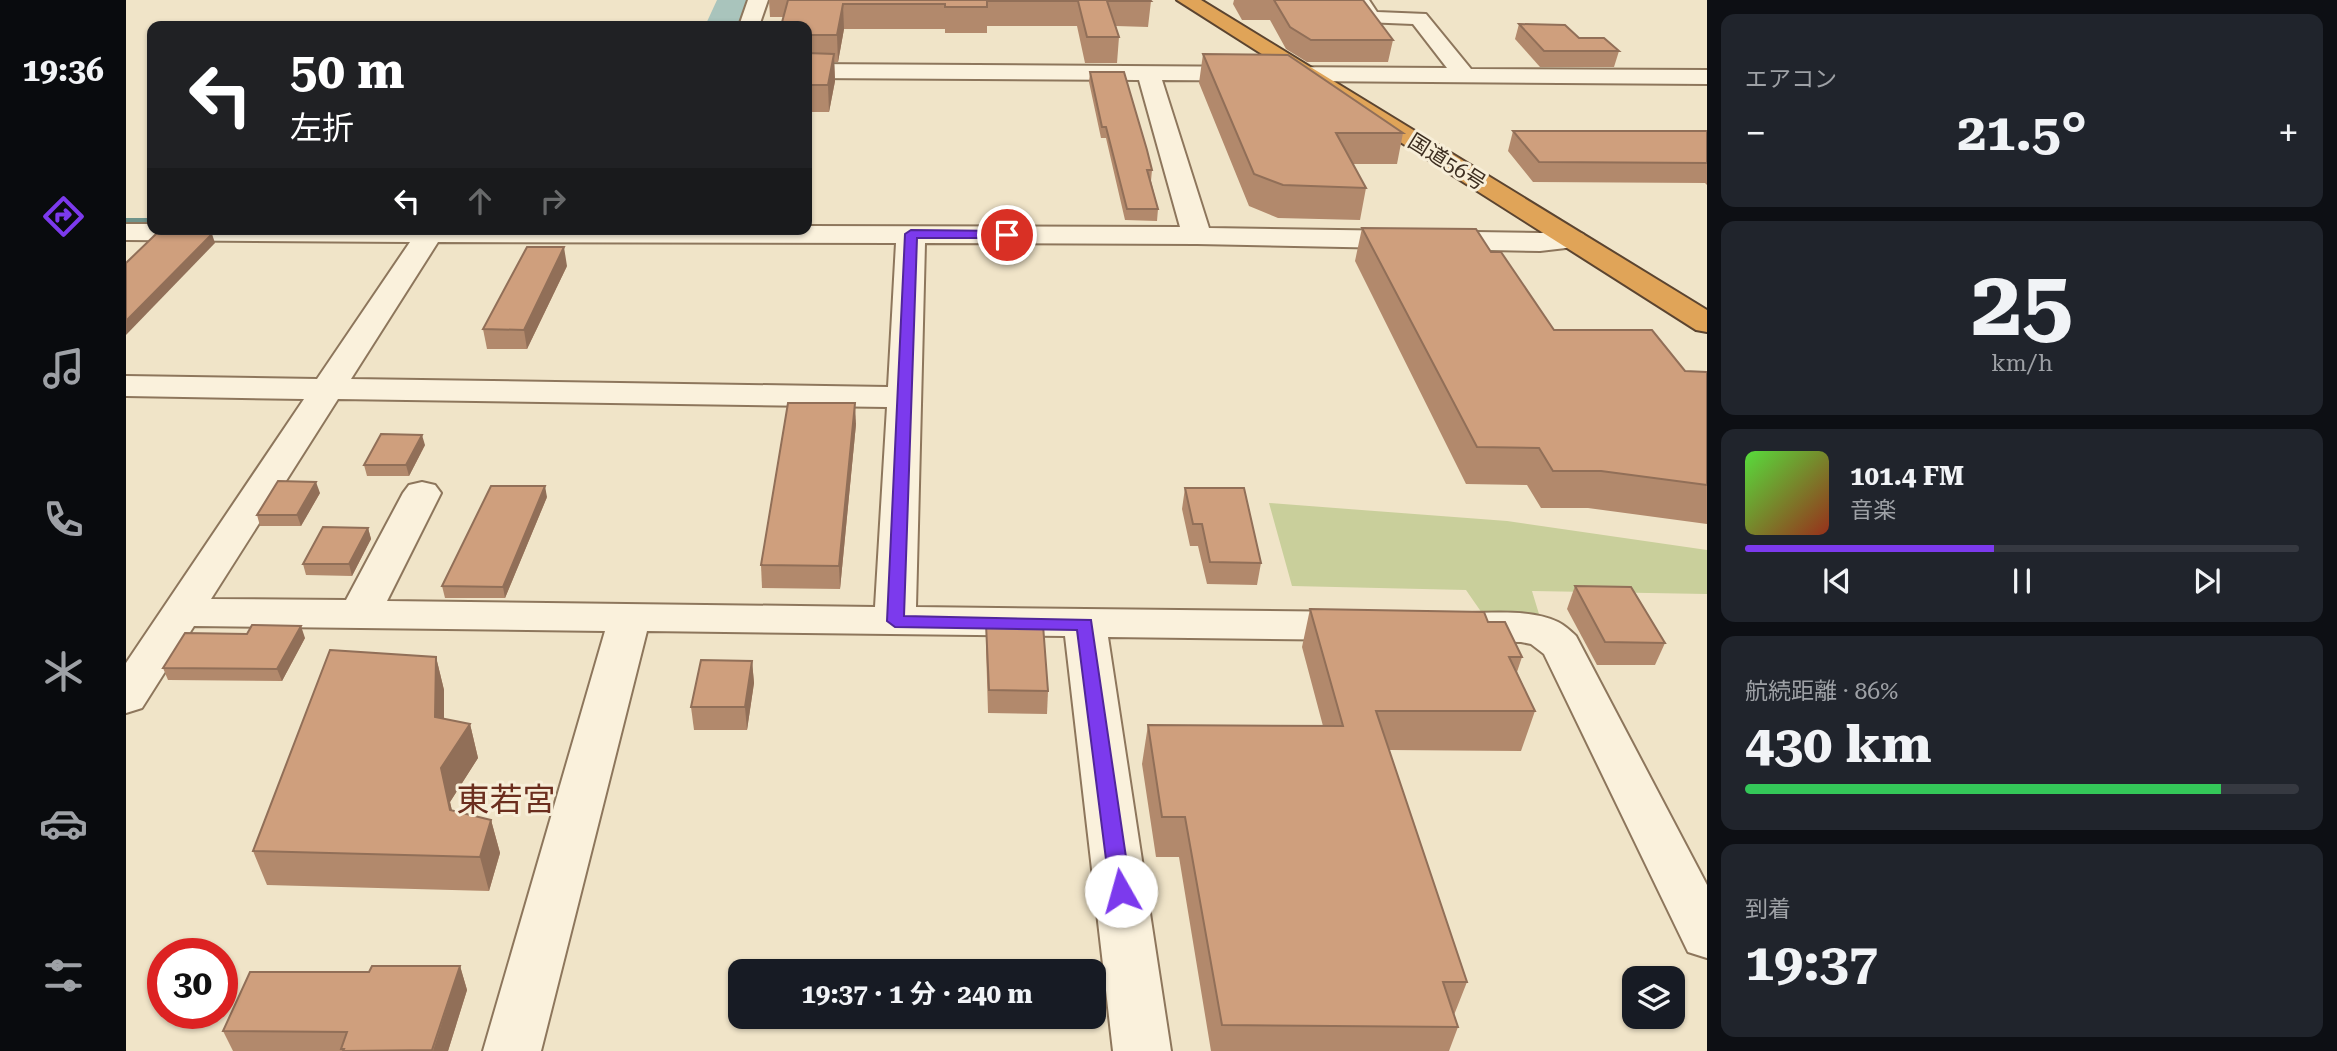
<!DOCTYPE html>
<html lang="ja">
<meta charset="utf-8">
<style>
:root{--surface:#171b24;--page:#20242c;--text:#f1f3f6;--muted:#9ea1a6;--line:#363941;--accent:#7c3aed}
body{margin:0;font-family:"Roboto Serif","Noto Sans JP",serif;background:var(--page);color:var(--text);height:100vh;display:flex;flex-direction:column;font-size:26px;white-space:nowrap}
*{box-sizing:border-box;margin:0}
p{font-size:23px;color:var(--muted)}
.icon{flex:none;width:38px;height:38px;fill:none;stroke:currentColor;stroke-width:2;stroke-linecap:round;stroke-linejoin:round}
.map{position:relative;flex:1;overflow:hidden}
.sheet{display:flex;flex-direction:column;gap:14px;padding:14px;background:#0d0f14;width:630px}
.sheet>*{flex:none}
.guide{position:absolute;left:21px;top:21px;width:665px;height:214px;border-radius:14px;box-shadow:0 2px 5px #0004;background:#202124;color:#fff;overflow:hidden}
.tools{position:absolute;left:1496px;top:966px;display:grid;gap:14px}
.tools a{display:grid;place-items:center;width:63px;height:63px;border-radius:14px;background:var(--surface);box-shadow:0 2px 5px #0004;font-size:35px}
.speed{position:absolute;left:21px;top:938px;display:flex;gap:14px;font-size:35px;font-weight:700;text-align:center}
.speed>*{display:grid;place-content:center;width:91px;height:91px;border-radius:50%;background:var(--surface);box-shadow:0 2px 5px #0004;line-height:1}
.speed .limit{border:10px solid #d22;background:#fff;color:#111}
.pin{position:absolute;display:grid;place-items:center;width:60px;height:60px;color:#fff;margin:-30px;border:4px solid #fff;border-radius:50%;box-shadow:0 2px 7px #0007}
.me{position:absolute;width:77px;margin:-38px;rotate:353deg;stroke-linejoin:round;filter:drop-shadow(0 0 5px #0008)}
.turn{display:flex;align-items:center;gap:24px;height:147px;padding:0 28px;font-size:32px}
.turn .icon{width:91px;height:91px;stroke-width:2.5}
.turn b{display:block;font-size:49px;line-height:60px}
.lanes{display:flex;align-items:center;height:66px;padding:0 28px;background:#0003;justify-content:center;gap:35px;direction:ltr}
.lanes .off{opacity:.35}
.big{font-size:52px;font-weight:700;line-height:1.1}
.sheet .widget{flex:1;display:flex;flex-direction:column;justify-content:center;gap:10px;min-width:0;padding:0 24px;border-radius:14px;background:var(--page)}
.sheet .dial{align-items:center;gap:0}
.dial b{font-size:91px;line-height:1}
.song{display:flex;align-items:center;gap:21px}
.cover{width:84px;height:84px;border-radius:10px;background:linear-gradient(135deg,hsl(110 70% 55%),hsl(10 70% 35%))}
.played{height:7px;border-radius:4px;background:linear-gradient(90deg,var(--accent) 45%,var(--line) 45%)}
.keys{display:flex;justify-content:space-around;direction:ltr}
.heat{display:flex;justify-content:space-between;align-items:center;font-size:38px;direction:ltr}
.charge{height:10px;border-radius:5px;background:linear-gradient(90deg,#34c759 86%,var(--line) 0)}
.trip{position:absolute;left:602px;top:959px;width:378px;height:70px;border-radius:14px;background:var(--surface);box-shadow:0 2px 5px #0004;font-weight:700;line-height:70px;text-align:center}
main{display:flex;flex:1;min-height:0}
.menu{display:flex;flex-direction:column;width:126px;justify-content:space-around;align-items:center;background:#090b0e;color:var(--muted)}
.menu .icon{width:49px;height:49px}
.menu .on{color:var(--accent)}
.menu b{font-size:32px;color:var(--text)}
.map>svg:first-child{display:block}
</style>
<main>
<nav class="menu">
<b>19:36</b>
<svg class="icon on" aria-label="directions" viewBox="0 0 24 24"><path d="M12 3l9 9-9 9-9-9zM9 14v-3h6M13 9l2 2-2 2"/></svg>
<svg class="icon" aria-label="music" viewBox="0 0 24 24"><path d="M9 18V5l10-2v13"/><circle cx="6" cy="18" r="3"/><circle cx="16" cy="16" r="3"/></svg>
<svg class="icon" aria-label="phone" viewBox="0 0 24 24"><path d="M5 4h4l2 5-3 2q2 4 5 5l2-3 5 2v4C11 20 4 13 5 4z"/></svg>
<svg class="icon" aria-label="climate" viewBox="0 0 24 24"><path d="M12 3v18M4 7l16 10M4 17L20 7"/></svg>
<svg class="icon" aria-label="car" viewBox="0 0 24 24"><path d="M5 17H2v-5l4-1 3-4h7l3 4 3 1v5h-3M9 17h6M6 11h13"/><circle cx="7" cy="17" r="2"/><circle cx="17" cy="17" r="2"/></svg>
<svg class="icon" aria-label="filters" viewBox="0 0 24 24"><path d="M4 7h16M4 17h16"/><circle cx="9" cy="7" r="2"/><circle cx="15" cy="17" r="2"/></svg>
</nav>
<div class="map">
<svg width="1581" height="1051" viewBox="0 0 1581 1051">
<rect width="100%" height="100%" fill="#f0e4c8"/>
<path fill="#c9cf9b" d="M1143,503l238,18 200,29v44l-175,-3 10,33 -58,-8 -18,-26 -174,-4z"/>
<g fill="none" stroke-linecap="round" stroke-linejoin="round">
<rect fill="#6f938a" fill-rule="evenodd" x="0" y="218" width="26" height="6"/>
<path fill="#a9c4bc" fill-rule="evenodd" d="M591,0h36l-10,26h-38z"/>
<defs>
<g id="minor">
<path d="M622,0h20l-9,26h-20z"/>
<path d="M1223,0h20l8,12 49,2 45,55 236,1v14l-545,-4 47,148 331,5 33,-2 10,3 4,6 -4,6 -43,5 -343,-7 -272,-1 -9,364 444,5 15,4 6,10 -6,10 -15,4 -252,-3 63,414h-58l-48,-415 -418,-5 -106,420h-58l122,-420 -411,-5 -52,82 -16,5v-50l178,-264 -178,-3v-20l191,3 93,-137 -284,-2v-16h26v5h655v-3l373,1 -41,-147 -332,-2v-14l640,4 -34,-44 -49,-2zM312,242l458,1 -8,144 -537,-8zM212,399l549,8 -12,200 -488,-6 54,-108 -6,-8 -13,-3 -13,3 -6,8 -57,107 -135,-1z"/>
<path d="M1330,613c32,1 73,-5 102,9 6,3 13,9 18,14l131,249v73l-19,-6 -144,-298 -13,-10 -10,-2 -65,-1 -15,-4 -6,-10 6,-10z"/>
</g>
<path id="highway" d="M1051,0h24l506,310v22l-11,-2z"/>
</defs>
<use href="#minor" stroke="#8d765c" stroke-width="4"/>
<use href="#highway" stroke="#5b4430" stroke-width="4"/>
<use href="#minor" fill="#faf1dc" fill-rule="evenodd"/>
<use href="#highway" fill="#e0a458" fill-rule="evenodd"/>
</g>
<g fill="#b2896c">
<path d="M643,0h381l1,1 -3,26 -32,-1 3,11 -2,26h-32l-8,-37h-90v7h-42v-4h-101l-6,33h-4l1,19 -6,31h-22v-86l-23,-9h-14z"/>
<path d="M1108,0h129l30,40 -5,22h-81l-21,-13 -16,-29h-28l-9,-16z"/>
<path d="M1393,24l60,14 40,13 -5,16h-74l-25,-28z"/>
<path d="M1077,54l200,79 -6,31h-44l13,24 -6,32 -82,-2 -29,-12 -50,-123z"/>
<path d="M964,72l62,98 -1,11 7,28 -1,12 -32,-1 -19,-82h-5l-12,-56z"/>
<path d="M1387,131h194v54l-2,-2 -172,-1 -25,-31z"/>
<path d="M1236,228l129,24 63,78 131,41 22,1v152l-119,-16h-47l-14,-23 -61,-1 -111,-223z"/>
<path d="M441,266l-40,83h-40l-4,-20z"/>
<path d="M730,424l-16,165 -78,-1 -1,-23z"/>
<path d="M299,445l-16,31h-42l-3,-11z"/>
<path d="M1059,488l76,75 -4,22 -50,-1 -9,-38h-8l-8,-37z"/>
<path d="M194,493l-19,33h-41l-3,-11z"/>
<path d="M421,497l-42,101h-60l-3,-12z"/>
<path d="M242,528l3,11 -19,37 -46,-1 -3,-11z"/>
<path d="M1449,586l90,57 -10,22h-58l-30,-56z"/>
<path d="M1184,609l178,13 34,35 -5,15 18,39 -14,40 -132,-1 78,232 -13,33 4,12 -9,24h-238l-32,-194h-23l-14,-93 6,-39 175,1 -21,-79z"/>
<path d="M860,624l62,67 -1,23 -59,-1 -2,-66z"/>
<path d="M121,634l58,4 -23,43 -114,-1 -5,-12z"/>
<path d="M310,657l8,33v29l26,5 8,34 -28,44 2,9 39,9 9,33 -11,38 -222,-6 -14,-34z"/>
<path d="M626,661l2,22 -7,47h-53l-3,-23z"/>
<path d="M334,966l7,24 -19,61h-215l-10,-20 146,-59z"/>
</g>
<g fill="#916f58">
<path d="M717,4l1,25 -6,33 -1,-27z"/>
<path d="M708,54l1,27 -6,31 -1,-27z"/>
<path d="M86,234l3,9 -89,92v-14z"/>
<path d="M438,247l3,19 -40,83 -3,-19z"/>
<path d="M729,403l1,21 -16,165 -1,-23z"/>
<path d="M296,435l3,10 -16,31 -3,-11z"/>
<path d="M190,482l4,11 -19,33 -4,-11z"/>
<path d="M419,486l2,11 -42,101 -2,-11z"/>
<path d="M242,528l3,11 -19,37 -3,-12z"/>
<path d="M175,626l4,12 -23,43 -5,-12z"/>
<path d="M310,657l8,33v60l-9,-33z"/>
<path d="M626,661l2,22 -7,47 -2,-23z"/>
<path d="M344,724l8,34 -28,44 10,42 -10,-34 -9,-42z"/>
<path d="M365,820l9,33 -11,38 -9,-34z"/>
<path d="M334,966l7,24 -19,61h-15z"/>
</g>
<g fill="#cf9f7d" stroke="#916f58" stroke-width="2">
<path d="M662,0h362l1,1h-44l12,36h-32l-9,-36h-91v6h-42v-3h-102l-6,31h-30v-9h-26z"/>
<path d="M1148,0h89l30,40h-82l-21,-13z"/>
<path d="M1393,24l46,1 14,13h25l15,13h-75z"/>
<path d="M681,53l27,1 -6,31h-21z"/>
<path d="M1077,54l85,1 115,78h-67l30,55 -83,-3 -29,-11z"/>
<path d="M964,72h34l23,78 5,20h-5l11,39h-31l-21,-82h-4z"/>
<path d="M1387,131h194v32l-168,-1z"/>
<path d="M1236,228l114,1 15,23h10l53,78h98l33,41 22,1v113l-106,-14h-48l-14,-23 -62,-1z"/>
<path d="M31,233l55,1 -86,87v-58z"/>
<path d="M401,247h37l-40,83 -41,-1z"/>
<path d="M662,403h67l-16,163 -78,-1z"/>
<path d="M255,434l41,1 -16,30h-42z"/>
<path d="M152,481l38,1 -19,33h-40z"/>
<path d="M365,486h54l-42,101 -61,-1z"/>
<path d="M1059,488h59l17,75 -51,-1 -8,-38h-9z"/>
<path d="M197,527l45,1 -19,36h-46z"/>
<path d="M1449,586l56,1 34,56 -60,-1z"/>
<path d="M1184,609l174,3 4,10h17l17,35h-13l26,54h-159l91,271h-24l15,45 -236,-2 -37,-208h-23l-14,-92 195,1z"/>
<path d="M860,624l57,1 5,66 -59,-1z"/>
<path d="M126,625l49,1 -24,43 -114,-1 22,-35 62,1z"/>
<path d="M204,650l106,7 -1,60 35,7 -29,44 9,42 41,10 -11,37 -227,-6z"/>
<path d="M575,660l51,1 -7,46h-54z"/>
<path d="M246,966h88l-28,84 -89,1 1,-2h-3l6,-17 -124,-1 27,-59h119z"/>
</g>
<path fill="#7c3aed" stroke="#51269a" stroke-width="2" d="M785,230l96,1 6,4 -6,3h-90l-13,378 187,4 40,271 -3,6 -7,2 -8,-2 -3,-6 -33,-261 -182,-3 -8,-6 18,-387z"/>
<g text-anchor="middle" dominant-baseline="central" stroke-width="6" stroke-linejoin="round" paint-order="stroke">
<g font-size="21" fill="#3d2e20" stroke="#f7eed8">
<text transform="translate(1321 162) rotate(32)">国道56号</text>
</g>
<g font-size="33" fill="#6b2e1e" stroke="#f7eed8">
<text x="380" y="799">東若宮</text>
</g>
</g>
</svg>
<div class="tools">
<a><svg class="icon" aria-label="layers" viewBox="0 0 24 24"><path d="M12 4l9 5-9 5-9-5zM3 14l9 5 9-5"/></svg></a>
</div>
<div class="speed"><div class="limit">30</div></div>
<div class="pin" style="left:881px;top:235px;background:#d93025"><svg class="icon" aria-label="arrive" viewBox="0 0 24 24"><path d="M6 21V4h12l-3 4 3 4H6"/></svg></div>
<svg class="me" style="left:995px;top:891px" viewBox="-20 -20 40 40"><circle r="19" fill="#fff"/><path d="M0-13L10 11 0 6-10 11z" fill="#7c3aed"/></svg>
<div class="trip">19:37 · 1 分 · 240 m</div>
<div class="guide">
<div class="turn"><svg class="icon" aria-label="left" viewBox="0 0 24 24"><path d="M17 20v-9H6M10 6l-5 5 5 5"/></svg><div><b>50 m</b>左折</div></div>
<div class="lanes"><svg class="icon" aria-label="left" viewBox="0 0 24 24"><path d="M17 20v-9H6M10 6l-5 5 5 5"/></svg><svg class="icon off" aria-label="ahead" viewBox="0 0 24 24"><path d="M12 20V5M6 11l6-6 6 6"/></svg><svg class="icon off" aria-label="right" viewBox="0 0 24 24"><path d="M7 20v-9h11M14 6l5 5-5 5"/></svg></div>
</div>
</div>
<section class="sheet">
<div class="widget"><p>エアコン</p>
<div class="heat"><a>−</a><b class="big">21.5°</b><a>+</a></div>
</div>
<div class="widget dial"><b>25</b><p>km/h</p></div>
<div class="widget">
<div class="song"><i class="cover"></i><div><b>101.4 FM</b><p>音楽</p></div></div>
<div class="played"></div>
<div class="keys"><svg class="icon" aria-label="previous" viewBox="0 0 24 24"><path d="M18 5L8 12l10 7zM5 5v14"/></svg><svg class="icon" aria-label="pause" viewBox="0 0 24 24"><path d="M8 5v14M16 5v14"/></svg><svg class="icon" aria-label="next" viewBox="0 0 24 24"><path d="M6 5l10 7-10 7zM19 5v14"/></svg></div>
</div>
<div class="widget"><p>航続距離 · 86%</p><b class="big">430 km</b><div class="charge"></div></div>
<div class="widget"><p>到着</p><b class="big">19:37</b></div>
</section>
</main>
